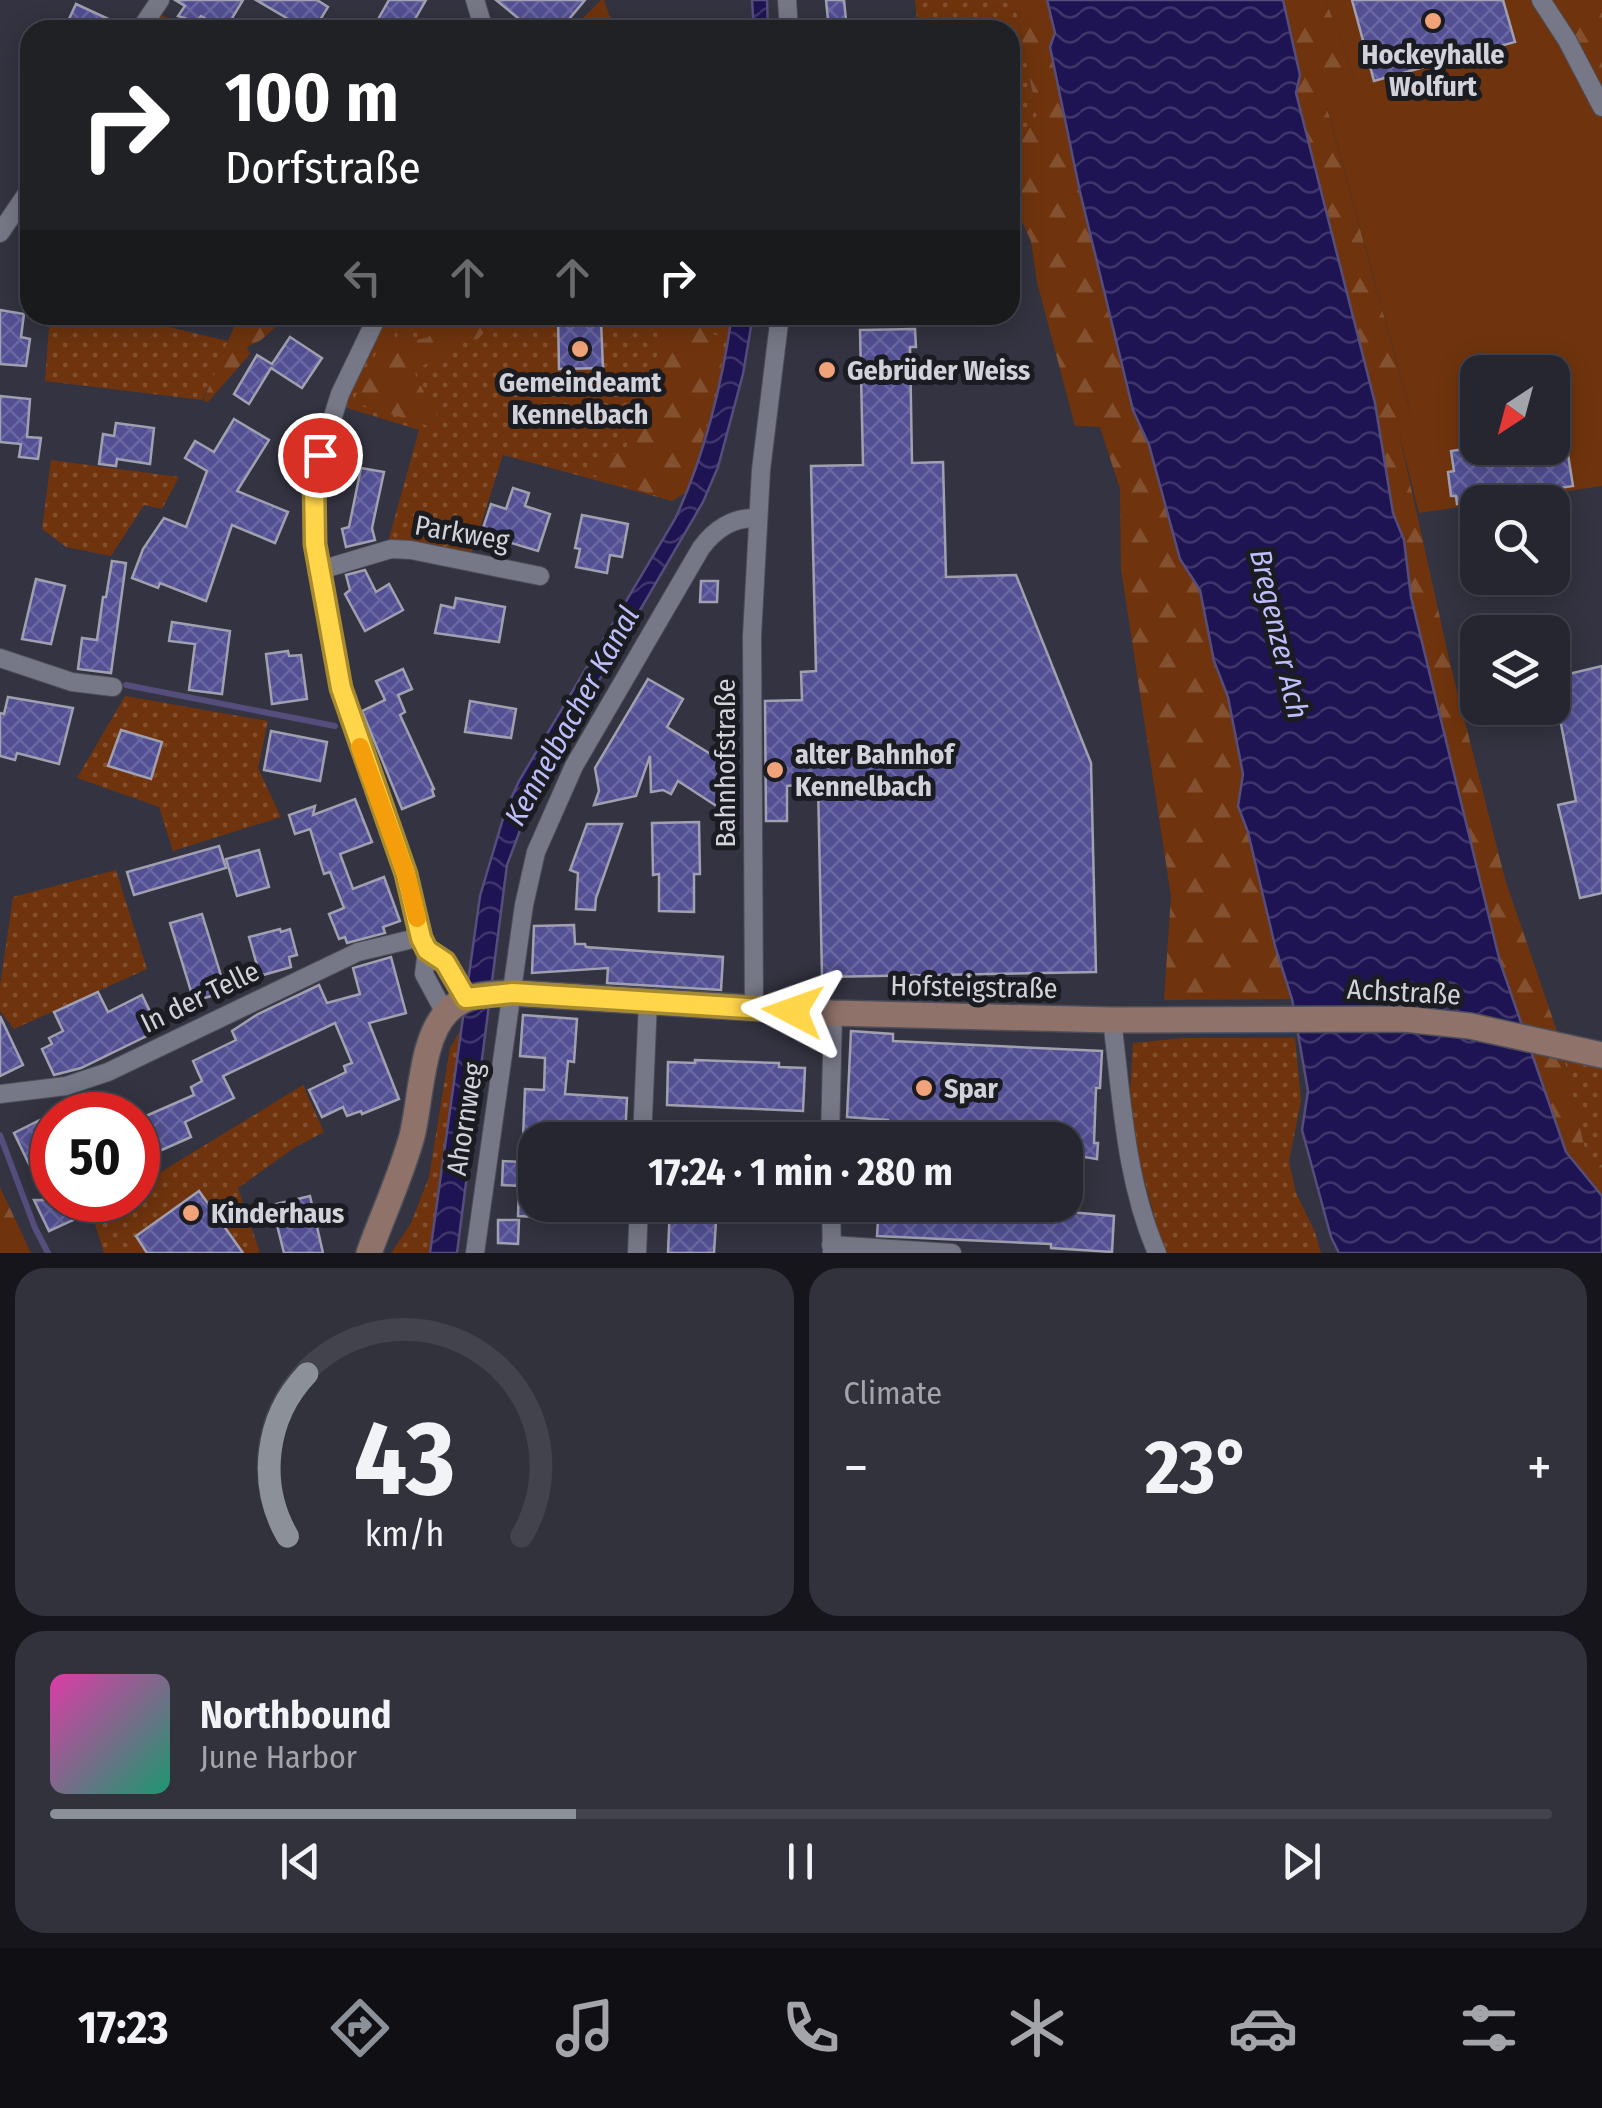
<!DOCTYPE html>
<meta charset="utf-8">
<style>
:root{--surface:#262631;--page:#32323d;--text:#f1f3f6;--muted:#a4a5ab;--line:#42434d;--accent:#8c9099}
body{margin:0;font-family:"Fira Sans Condensed",sans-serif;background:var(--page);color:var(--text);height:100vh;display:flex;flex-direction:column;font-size:38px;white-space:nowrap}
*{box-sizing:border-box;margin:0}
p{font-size:32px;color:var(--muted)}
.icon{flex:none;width:55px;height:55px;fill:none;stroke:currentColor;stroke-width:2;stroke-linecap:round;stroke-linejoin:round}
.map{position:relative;height:1253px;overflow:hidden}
.panel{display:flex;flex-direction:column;gap:15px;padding:15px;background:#15151b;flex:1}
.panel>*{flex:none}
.hud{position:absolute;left:20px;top:20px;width:1000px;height:305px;border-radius:30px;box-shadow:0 5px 25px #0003,0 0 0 2px var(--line);background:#202124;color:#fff;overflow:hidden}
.needle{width:65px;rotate:216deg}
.fabs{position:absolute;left:1460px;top:355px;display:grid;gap:20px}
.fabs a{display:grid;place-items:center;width:110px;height:110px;border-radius:20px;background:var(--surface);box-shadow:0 5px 25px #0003,0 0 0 2px var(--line);font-size:50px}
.speed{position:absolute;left:30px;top:1092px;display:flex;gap:20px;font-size:50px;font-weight:700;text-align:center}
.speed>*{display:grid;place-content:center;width:130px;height:130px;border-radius:50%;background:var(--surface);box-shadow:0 5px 25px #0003,0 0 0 2px var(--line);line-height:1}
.speed .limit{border:15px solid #d22;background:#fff;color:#111}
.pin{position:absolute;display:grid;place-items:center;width:85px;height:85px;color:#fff;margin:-42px;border:5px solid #fff;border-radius:50%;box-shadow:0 2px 10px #0007}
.me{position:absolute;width:110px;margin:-55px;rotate:274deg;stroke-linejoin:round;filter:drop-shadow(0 0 8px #0008)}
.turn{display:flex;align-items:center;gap:35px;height:210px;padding:0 40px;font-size:45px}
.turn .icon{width:130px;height:130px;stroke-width:2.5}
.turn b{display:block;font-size:70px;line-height:85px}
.lanes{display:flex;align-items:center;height:95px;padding:0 40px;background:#0003;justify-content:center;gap:50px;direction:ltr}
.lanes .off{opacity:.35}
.big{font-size:75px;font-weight:700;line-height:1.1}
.panel .tile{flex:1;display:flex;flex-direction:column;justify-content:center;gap:15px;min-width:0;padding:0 35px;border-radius:30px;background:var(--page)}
.panel .dial{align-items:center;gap:0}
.dial svg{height:260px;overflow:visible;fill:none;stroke:var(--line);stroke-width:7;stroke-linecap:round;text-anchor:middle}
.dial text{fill:var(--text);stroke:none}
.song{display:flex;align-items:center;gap:30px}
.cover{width:120px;height:120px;border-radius:15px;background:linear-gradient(135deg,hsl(320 70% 55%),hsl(160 70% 35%))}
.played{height:10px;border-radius:5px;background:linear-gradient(90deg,var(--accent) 35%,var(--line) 35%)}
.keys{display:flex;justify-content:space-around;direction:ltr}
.heat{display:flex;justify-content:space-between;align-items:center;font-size:55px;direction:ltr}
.panel .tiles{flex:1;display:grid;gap:15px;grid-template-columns:1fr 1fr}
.tile:last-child{grid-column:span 2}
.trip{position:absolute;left:518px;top:1122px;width:565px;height:100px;border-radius:30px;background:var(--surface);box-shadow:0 5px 25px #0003,0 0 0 2px var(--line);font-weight:700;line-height:100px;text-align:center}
.menu{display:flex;height:160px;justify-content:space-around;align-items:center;background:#0f0f14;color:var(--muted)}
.menu .icon{width:70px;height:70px}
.menu .active{color:var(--accent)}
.menu b{font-size:45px;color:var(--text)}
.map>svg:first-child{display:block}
</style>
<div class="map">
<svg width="1602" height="1253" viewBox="0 0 1602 1253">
<defs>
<pattern id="grass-dots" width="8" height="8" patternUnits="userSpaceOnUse" patternTransform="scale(2.5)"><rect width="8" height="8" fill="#6f340d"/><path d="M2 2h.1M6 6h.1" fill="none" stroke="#835030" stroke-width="1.8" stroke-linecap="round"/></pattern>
<pattern id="forest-firs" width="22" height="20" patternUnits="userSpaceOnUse" patternTransform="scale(2.5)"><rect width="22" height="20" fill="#6f340d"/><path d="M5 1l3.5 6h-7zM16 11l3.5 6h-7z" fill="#835030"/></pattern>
<pattern id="water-waves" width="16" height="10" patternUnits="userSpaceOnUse" patternTransform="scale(2.5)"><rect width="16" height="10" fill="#1f1453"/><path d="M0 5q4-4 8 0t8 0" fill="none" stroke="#3f356b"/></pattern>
<pattern id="building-cross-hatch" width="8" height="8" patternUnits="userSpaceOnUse" patternTransform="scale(2.5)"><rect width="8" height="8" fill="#524f93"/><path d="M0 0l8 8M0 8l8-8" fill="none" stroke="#6a67a2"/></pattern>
</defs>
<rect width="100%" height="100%" fill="#333341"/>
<g fill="url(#grass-dots)">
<path d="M915,0h99l23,116 -17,26 -10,1v-113h-92z"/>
<path d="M161,15l39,15h-49z"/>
<path d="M50,315h68l114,27 -30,58 -157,-19z"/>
<path d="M386,315h346l-8,57 -35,118 -17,11 -169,-46 -32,101 -83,-14 31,-112 -75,-23 15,-41z"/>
<path d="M51,460l128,17 -17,32 -18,-4 -33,51 -45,-9 -24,-18z"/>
<path d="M125,696l143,25 -10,47 23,49 -108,34 -14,-44 -82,-29z"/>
<path d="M116,870l31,99 -133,60 -14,-18v-25l13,-89z"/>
<path d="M462,1028l-32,225h-39l20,-30 18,-46 21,-129z"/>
<path d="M1559,1037l43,20v108l-15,-7z"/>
<path d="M1183,1038h112l6,63 -12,60 7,32 19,39 6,21h-157l-26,-97 -8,-63 3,-50z"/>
<path d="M303,1085l21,47 -30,16 -56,40 22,65h-156l-12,-39 23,-14h23v-14z"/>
</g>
<g fill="url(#forest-firs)">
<path d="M601,0h3l9,26 -12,4h-30z"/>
<path d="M1014,0h33l8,33 -5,14 30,145 53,218 16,35 31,114 20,31 14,71 13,36 16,77 -5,32 10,26 27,114 17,53 -128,1 7,-104 -50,-327 -1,-80 -20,-62 -25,-1 -38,-144 -6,-41 -21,-45v-53l10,-1 17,-27z"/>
<path d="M1283,0h43l30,82 -29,26 83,303 -10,27 50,225 55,216 54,158 28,121 15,7v31l-36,-43 -66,-191 -89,-365 -7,-57 -11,-27 -18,-110 -79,-311 4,-17z"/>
<path d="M1545,0h57v102z"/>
<path d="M261,315h28l-28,25 -14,7 3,7 -42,48 -5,-1 33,-79 12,3z"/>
<path d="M454,315h55v3l-10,-1 -21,22 -26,3 -18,18 -20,10c7,22 23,39 30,61l-91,-29 39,-82 4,23 31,-5z"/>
<path d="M679,315h46l-3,6 -20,9 22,8 -3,33 -32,119 -17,11 -87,-29 42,-26c9,-49 27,-89 52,-131z"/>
<path d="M0,1187l31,66h-31z"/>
</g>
<path fill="#6f340d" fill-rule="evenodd" d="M1326,0h219l57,102v384l-183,27 -19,-76 10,-27 -83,-303 29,-25zM1478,372h74v76h-74z"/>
<g fill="url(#water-waves)" stroke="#554d7c" stroke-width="2.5">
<path d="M752,0h15l1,30h-14z"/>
<path d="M1047,0h236l17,75 -4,18 79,310 18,110 11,27 7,57 89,365 66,190 36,44v57h-263l-8,-16 -29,-107 6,-39 -16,-92 -17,-53 -27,-114 -10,-26 5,-32 -15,-77 -14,-36 -14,-71 -20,-31 -31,-114 -16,-35 -53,-218 -30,-145 5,-14z"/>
<path d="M732,315h21l-10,59 -25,93 -15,35 -148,254 -24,45 -24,64 -50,388h-27l50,-357 25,-84 14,-31 156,-262c30,-64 47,-135 57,-204z"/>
</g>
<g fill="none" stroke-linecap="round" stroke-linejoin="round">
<g stroke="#554d7c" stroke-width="6">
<path d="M126,685l209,41"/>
<path d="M0,1135l35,93 13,25"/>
</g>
</g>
<g fill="url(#building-cross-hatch)" stroke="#a0a0b1" stroke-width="2.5">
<path d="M175,0h68l-18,30 -24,-14 -5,6 -18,-6 7,-10z"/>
<path d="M256,0h61l11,7 -14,23h-7z"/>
<path d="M389,0h37l-15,26 -12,-7 -7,11h-20z"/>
<path d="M496,0h89l-25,30h-13l-12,-10 -6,7z"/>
<path d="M826,0h18l3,30h-18z"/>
<path d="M1352,0h151l12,42 -141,39z"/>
<path d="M76,4l52,24v2h-64z"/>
<path d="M0,310l24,4 -3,23 9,2 -4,27 -26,-2z"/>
<path d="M558,315h39v7l4,-1 2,47 -44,1z"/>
<path d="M915,329l1,18h-6l2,116 31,-1 3,115 70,-2 75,188 5,209 -274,5 -4,-194 -31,3v35h-21l-1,-120 37,-1 -1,-28 15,-1 -5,-205 52,-1 -3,-135z"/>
<path d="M290,337l32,21 -20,30 -31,-20 -22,36 -15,-10 23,-39 15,9z"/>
<path d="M0,396l30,3 -3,38 14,1 -3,21 -19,-2 2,-13 -21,-2z"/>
<path d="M234,419l35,21 -32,51 51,21 -13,31 -43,-18 -26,76 -46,-18 -2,5 -26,-10 11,-29 21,-31 22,9 21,-56 -22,-13 10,-17 19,11z"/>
<path d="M116,423l38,5 -4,36 -33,-5 -1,7 -17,-2 4,-30 11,2z"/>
<path d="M1471,448h14l2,11 33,-6 -1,-5h48l6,38 -116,18 -1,-8h-5l-3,-24 6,-1 -3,-20z"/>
<path d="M361,468l23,4 -12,56 3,12 -29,7 -4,-18 7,-2z"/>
<path d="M513,488l16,5 -4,13 25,8 -12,37 -57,-17 10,-30 15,5z"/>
<path d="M582,515l46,9 -6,33 -12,-2 -3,18 -31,-6 4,-18 -5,-1z"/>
<path d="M112,561l14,2 -15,110 -33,-4 4,-31 15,2 6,-43h3z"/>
<path d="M365,570l11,22 13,-8 14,26 -38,21 -20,-37 5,-4 -4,-15z"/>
<path d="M36,579l29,7 -14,58 -29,-5z"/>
<path d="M701,581h17l-1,21h-17z"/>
<path d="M456,598l49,9 -6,35 -64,-9 6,-28 13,3z"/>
<path d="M172,622l58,9 -8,63 -33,-4 6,-46 -26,-3z"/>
<path d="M288,651l1,5 12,-1 6,44 -35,5 -6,-50z"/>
<path d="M1602,666v227l-22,5 -22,-93 18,-4 -24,-123z"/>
<path d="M403,669l9,20 -14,6 7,17 -5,3 34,74 -2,1 2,6 -32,13 -40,-98 23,-11 -9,-19z"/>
<path d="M648,679l35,20 -16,28 42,26h9v54l-40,-26 -7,13 -8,-4 -12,2 -1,-36 -14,40 -42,9 5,-14 -4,-23z"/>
<path d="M8,697l65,11 -14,56 -42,-11 -2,7 -15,-4v-43l4,1z"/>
<path d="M470,701l46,8 -5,29 -46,-6z"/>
<path d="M121,730l41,12 -11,37 -43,-13z"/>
<path d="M271,731l56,11 -7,39 -56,-11z"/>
<path d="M355,799l17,43 -32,12 13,35 31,-12 16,44 -17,6 2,6 -38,10 -2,-6 -6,2 -10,-25 15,-6 -14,-36 -6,2 -14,-45 -15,5 -6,-19 26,-9 -2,9z"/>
<path d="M699,822l1,52h-6v38l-35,-1v-37l-6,1 -1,-52z"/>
<path d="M587,824h35l-26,74 -1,12 -19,-1 2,-36 -8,-3z"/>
<path d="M219,846l7,22 -92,27 -7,-23z"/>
<path d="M259,850l10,37 -32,9 -11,-37z"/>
<path d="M202,914l24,78 -32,9 -24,-78z"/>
<path d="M574,925l1,19h10l1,3 137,10 -2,33 -114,-7 1,-15 -76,5 2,-47z"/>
<path d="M280,929l1,3 9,-3 7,26 -8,2 2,10 -31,9 -11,-39z"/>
<path d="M391,957l15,56 -37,10 30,76 -37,15 -1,-3 -14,5 -4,-9 -21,10 -13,-27 37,-18 -2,-6 8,-3 -17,-40 -112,53 11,22 -49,24 6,15 -36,16 -16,-34 55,-24 -3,-8 11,-6 -9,-20 43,-21 -4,-9 26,-17 61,-29 8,18 33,-9 -7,-26z"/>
<path d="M98,992l10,20 34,-17 17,35 -78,38 -27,7 -12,-26 10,-5 -3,-6 14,-7 -9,-19z"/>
<path d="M523,1015l54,4 -3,43 -6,-1 -3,33 62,4 -2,40 -54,-3v5l-48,-2 2,-49 19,1 1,-32 -25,-2z"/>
<path d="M0,1016l23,49 -23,11z"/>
<path d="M851,1031l42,3v7l209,10 -2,37h-4l-2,55h4l-1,16 -32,-5v-14h-176l-1,-20 -41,-3z"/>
<path d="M695,1060l84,3v4l26,1 -2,43 -136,-6 1,-43 27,1z"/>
<path d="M40,1120l12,26v7l-23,11 -15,-31z"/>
<path d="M521,1150l14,1v66l-17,-1 1,-30 -17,-1 1,-24 18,1z"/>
<path d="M199,1191l44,62h-96l-11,-17z"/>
<path d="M310,1196l13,57h-39l-12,-48z"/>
<path d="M34,1200h38l8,17 -31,14z"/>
<path d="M567,1205h54v17l-54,-4z"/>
<path d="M670,1205h47l-3,48h-46z"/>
<path d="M879,1205h113l122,11 -2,36 -61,-4v-4l-174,-8z"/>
<path d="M498,1220h21l-1,24 -20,-1z"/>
</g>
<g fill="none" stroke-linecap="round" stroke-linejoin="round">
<defs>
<g id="minor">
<path d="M475,0l9,30"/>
<path d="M787,0l2,30"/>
<path d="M1541,0l26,40 35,67"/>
<path d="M140,30l20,-30"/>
<path d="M0,233l30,-44"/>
<path d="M378,315l-38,79 -26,83 3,94 24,117 65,186 21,76 -3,24 21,39"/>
<path d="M317,571l74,-22 20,1 129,26"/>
<path d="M0,658l72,24 41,5"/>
<path d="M427,950l18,11 21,37"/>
<path d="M754,1008l-2,-372 9,-166 19,-155"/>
<path d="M1112,1020c10,79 13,159 45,233"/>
<path d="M0,1094l66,-8 42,-14 250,-120 63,-15"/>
<path d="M642,1140l6,-139"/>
<path d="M830,1140l3,-127"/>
<path d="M831,1205l1,48"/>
<path d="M831,1245l121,8"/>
<path d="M475,1253l49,-348 12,-53 38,-86 127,-218c14,-19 32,-31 56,-30"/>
<path d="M637,1253l2,-48"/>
</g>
<path id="secondary" d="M369,1253c14,-39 32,-77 43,-117 9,-36 9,-99 36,-125 18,-18 41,-17 65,-18l320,20 279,7 292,-1 66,7 132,29"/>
</defs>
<use href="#minor" stroke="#4e4e59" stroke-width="20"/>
<use href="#secondary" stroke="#4e4e59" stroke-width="28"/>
<use href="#minor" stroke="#777887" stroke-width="18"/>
<use href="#secondary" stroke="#8f726a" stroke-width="25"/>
</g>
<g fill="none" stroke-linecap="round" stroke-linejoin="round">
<defs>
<path id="route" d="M320,455l-6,22 1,67 26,144 65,186 15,64 6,12 18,12 21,36 47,-5 280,18"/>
</defs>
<use href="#route" stroke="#a68a30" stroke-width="25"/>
<use href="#route" stroke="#ffd54a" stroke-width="18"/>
<path stroke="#f59e0b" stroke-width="18" d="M360,747l46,127 11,44"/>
</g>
<g fill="#f0a279" stroke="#1b1b22" stroke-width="4">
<circle cx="1433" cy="21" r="10"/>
<circle cx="580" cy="349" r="10"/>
<circle cx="827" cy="370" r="10"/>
<circle cx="775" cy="770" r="10"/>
<circle cx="924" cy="1088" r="10"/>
<circle cx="191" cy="1213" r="10"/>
</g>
<g text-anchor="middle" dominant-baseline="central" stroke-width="10" stroke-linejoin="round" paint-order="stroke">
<g font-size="28" font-weight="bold" fill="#d2d2db" stroke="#1b1b22" text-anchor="start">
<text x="1433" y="54" text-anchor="middle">Hockeyhalle<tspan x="1433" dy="32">Wolfurt</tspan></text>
<text x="847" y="370">Gebrüder Weiss</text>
<text x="580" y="382" text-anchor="middle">Gemeindeamt<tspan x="580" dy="32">Kennelbach</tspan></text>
<text x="795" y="754">alter Bahnhof<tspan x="795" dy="32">Kennelbach</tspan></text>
<text x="944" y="1088">Spar</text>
<text x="211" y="1213">Kinderhaus</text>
</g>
<g font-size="28" fill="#d2d2db" stroke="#1b1b22">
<text transform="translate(462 533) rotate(10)">Parkweg</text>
<text transform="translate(725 763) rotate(-90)">Bahnhofstraße</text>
<text transform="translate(974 987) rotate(1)">Hofsteigstraße</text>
<text transform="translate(1404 992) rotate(3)">Achstraße</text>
<text transform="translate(200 997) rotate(-26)">In der Telle</text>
<text transform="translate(465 1119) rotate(-81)">Ahornweg</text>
</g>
<g font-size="30" font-style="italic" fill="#bdbefa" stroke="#1b1b22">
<text transform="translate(1279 634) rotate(77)">Bregenzer Ach</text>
<text transform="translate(572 716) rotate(-61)">Kennelbacher Kanal</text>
</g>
</g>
</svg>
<div class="fabs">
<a><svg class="needle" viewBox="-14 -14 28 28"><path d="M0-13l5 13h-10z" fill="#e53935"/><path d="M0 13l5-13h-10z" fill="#a4a5ab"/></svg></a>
<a><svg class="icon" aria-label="search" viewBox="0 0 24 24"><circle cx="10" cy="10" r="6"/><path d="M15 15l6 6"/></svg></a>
<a><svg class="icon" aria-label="layers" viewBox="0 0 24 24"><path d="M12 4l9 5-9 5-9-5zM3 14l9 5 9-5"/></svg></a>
</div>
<div class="speed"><div class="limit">50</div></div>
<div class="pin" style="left:320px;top:455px;background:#d93025"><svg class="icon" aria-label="arrive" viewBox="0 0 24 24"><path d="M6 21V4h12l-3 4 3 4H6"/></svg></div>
<svg class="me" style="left:793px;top:1011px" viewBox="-20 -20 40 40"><path d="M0-17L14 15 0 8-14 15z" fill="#ffd54a" stroke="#fff" stroke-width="4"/></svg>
<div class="trip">17:24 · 1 min · 280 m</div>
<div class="hud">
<div class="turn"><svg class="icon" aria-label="right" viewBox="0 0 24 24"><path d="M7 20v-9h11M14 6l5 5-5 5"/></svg><div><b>100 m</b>Dorfstraße</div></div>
<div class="lanes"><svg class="icon off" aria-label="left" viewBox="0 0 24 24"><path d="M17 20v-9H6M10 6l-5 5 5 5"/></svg><svg class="icon off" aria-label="ahead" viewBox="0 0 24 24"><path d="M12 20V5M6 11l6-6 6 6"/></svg><svg class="icon off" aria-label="ahead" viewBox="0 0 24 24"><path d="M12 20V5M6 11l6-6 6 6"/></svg><svg class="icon" aria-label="right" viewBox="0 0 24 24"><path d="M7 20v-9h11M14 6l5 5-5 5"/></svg></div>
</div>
</div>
<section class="panel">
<div class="tiles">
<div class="tile dial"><svg viewBox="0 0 100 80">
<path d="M14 69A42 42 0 1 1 86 69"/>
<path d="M14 69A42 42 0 0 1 20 19" stroke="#8c9099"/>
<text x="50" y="56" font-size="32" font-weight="700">43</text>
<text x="50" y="72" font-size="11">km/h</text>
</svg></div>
<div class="tile"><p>Climate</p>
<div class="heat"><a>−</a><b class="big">23°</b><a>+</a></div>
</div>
<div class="tile">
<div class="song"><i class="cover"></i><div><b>Northbound</b><p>June Harbor</p></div></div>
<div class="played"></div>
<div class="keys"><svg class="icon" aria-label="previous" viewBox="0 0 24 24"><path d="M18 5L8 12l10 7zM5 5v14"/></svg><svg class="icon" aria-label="pause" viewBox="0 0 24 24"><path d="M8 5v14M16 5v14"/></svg><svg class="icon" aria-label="next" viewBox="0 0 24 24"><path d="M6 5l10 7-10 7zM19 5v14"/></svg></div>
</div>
</div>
</section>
<nav class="menu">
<b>17:23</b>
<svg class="icon active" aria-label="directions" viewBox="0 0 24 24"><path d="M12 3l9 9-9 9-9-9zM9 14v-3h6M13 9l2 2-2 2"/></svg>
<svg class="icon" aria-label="music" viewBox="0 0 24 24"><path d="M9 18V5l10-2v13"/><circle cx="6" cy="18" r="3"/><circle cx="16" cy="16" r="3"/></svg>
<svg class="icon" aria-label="phone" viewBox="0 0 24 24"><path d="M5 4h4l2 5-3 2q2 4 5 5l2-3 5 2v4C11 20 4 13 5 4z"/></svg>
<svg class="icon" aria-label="climate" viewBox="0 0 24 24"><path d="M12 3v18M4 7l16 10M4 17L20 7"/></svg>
<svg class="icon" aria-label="car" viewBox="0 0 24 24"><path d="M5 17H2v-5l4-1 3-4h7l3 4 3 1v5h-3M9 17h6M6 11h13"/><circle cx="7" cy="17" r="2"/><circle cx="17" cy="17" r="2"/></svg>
<svg class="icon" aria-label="filters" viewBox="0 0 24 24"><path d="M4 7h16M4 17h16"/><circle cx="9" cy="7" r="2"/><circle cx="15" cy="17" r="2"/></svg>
</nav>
